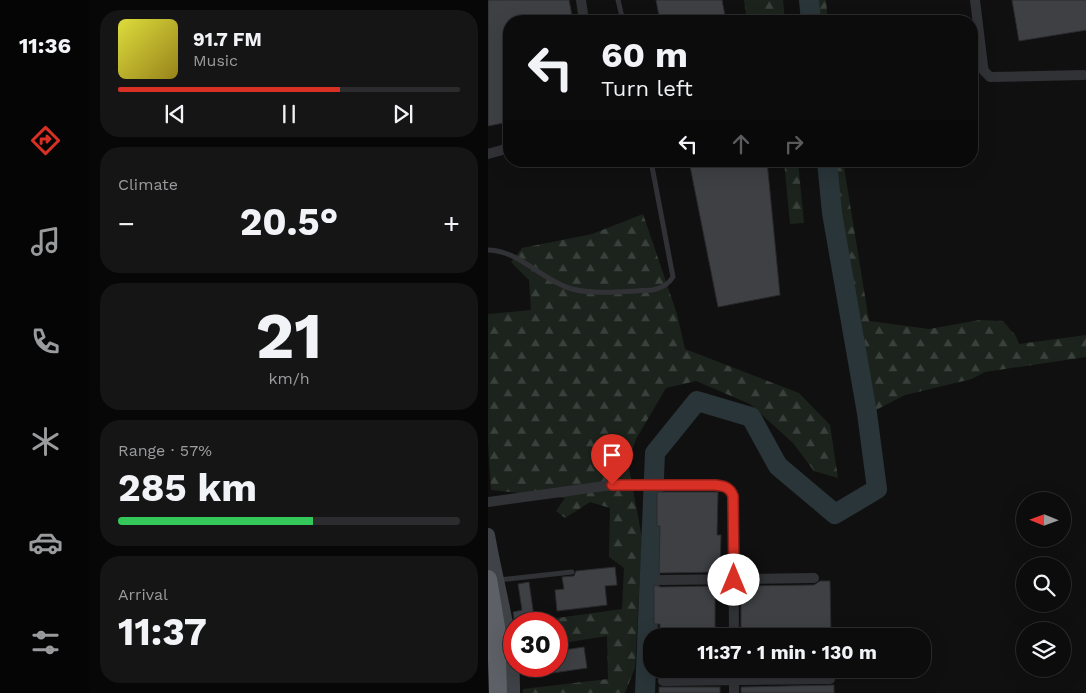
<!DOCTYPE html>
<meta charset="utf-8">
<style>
:root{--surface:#0c0c0d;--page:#151516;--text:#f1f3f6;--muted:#9a9b9d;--line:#2c2c2e;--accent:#d93025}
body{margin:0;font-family:"Work Sans",sans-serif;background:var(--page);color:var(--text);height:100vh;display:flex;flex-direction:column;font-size:19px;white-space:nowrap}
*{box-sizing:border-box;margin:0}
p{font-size:16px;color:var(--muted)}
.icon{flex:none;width:28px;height:28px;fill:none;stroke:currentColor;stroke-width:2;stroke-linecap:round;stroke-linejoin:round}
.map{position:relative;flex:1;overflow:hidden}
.side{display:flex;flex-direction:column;gap:10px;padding:10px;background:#070707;width:398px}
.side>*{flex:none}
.hud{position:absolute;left:15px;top:15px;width:475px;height:152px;border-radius:20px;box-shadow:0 5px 20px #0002,0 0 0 1px var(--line);background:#0c0c0d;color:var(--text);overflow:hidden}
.needle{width:32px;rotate:271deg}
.tools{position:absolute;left:528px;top:492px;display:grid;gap:10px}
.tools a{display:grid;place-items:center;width:55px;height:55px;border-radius:50%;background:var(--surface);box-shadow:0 5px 20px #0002,0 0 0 1px var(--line);font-size:25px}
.speed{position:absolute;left:15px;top:612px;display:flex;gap:10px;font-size:25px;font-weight:700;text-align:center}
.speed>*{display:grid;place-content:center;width:65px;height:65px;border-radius:50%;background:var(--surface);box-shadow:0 5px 20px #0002,0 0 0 1px var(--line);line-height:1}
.speed .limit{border:8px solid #d22;background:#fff;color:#111}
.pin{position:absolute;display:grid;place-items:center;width:42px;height:42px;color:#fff;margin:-51px -21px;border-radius:50% 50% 50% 0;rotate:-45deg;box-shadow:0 0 5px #0007}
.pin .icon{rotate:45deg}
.me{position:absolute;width:55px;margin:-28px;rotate:0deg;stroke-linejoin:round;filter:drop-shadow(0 0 4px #0008)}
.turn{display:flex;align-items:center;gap:18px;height:105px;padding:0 15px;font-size:22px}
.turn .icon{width:65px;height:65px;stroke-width:2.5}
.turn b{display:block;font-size:35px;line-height:42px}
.lanes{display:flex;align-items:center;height:48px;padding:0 15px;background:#0003;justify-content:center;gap:25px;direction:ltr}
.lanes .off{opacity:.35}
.big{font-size:38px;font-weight:700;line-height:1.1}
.side .card{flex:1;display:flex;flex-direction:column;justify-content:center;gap:8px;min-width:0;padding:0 18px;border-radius:20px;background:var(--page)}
.side .dial{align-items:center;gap:0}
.dial b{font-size:65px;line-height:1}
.song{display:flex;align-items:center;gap:15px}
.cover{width:60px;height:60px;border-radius:8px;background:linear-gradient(135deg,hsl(60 70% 55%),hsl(50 70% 35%))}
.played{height:5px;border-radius:2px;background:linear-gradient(90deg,var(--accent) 65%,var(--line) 65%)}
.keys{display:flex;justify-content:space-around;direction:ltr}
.heat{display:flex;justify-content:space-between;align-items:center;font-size:28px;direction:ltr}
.charge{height:8px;border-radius:4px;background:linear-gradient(90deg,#34c759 57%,var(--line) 0)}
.trip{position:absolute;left:155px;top:628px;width:288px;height:50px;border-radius:20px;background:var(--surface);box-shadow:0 5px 20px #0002,0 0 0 1px var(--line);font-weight:700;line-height:50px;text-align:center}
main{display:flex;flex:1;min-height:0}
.menu{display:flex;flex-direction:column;width:90px;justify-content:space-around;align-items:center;background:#050505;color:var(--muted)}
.menu .icon{width:35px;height:35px}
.menu .active{color:var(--accent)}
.menu b{font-size:22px;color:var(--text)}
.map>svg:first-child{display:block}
</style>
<main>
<nav class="menu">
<b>11:36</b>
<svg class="icon active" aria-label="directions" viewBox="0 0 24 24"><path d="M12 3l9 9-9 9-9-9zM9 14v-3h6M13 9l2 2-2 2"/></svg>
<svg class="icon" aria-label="music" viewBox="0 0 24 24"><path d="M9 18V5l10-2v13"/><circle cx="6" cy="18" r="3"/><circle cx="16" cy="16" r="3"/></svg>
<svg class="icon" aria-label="phone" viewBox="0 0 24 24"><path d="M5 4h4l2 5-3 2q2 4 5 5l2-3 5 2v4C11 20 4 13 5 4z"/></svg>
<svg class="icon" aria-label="climate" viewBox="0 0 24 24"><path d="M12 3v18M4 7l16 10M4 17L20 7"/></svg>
<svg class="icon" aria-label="car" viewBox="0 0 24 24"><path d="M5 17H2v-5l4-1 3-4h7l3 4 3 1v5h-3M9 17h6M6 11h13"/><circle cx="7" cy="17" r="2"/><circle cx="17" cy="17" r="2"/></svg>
<svg class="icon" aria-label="filters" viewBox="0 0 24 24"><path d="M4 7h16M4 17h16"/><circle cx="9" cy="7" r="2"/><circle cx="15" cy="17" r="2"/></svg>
</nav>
<section class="side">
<div class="card">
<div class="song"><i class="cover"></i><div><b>91.7 FM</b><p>Music</p></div></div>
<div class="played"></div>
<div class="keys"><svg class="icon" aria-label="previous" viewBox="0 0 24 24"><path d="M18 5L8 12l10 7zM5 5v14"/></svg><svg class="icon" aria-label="pause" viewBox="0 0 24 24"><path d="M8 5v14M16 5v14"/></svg><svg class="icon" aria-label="next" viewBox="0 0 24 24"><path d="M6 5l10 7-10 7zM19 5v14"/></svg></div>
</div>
<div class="card"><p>Climate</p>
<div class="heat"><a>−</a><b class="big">20.5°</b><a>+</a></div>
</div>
<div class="card dial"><b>21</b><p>km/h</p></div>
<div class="card"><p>Range · 57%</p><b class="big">285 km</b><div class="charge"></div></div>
<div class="card"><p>Arrival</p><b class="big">11:37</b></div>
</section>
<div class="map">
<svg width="599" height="693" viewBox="0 0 599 693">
<defs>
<pattern id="forest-firs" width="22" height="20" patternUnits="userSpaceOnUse" patternTransform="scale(1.25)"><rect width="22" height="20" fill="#1c231c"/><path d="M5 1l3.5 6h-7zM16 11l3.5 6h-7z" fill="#3a403b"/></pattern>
</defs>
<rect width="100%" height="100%" fill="#101011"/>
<g fill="url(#forest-firs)">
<path d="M256,0h39l2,21h-38z"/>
<path d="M328,0h10l2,21h-10z"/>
<path d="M296,161h14l6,62 -14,1z"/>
<path d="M343,161h12l26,160 60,8 51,-9 23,1 13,15 3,8 67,-9v22l-101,15 -13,7 -67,16 -29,15 -15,-68z"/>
<path d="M155,214l34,100 8,35 114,44 31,32 8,53 -24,-7 -21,-28 -43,-39 -54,-23 -30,7 -30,51 -8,24 14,75 -7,130 -10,25h-102v-4l85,-10 -1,-43 -50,8v-20h-8l1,-5 72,-10 2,-41 -15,-11 1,-49 -20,-6 -25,16 -9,-7 9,-13 -74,-8 -3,-48v-128l43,-4 -2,-30 -18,-18 11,-14 70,-14z"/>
</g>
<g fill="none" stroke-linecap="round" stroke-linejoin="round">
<g stroke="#293539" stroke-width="20">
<path d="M321,0l2,21"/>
<path d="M157,693l10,-240 42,-52 54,16 27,49 57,48 42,-25 -10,-76 -35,-200 -5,-52"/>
</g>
</g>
<g fill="#3e4044" stroke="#2a2a2d">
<path d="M0,0h81l4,21h-64v101l-21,4z"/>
<path d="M168,0h66l4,21h-66z"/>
<path d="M524,0h75v30l-68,11z"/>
<path d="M201,161h78l13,134 -62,12z"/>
<path d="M169,492h61l-1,43h4l-1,37 -61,1 1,-47h-3z"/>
<path d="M127,567l2,18 -12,1 2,19 -50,6 -2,-21 9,-1 -2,-12 12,-1 2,-5z"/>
<path d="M332,581h10l1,55h-90v-50l73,-1z"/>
<path d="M41,582l6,42h-20l-2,-12 9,-2 -4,-26z"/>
<path d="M166,585l7,2 54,-1v50h-55v-12h-6z"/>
<path d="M96,647l3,21 -55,8 -2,-10h27v-15z"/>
<path d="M171,669h61v4l-61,2z"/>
<path d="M346,685v8h-93v-6z"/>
<rect x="171" y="687" width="61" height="6"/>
</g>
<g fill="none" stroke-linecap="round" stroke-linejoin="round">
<g stroke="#313236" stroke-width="5">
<path d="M130,0l5,21"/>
<path d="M0,250c30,0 55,31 84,39 23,6 56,2 81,1 9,-2 15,-5 20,-13l-22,-116"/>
<path d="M10,580l74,-8"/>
</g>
<g stroke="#313236" stroke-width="10">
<path d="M93,0l3,21"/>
<path d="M487,0l8,66 1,5 6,6 94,-2"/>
<path d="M0,154l21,-6"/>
<path d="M0,502l124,-17h103c9,1 15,2 18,11l1,140"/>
<path d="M173,580l153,-2"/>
<path d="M246,669v24"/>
<path d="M175,681l167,-2"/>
</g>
<path stroke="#3f4246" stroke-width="14" d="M0,535c9,53 26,105 25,158"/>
<path stroke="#5d6167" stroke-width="18" d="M0,579l8,48 2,66"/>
</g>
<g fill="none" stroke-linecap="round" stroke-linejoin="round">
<defs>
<path id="route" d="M124,485h103c9,1 15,2 18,11l1,84"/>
</defs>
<use href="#route" stroke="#8d1f18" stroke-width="12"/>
<use href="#route" stroke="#d93025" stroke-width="9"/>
</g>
</svg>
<div class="tools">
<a><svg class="needle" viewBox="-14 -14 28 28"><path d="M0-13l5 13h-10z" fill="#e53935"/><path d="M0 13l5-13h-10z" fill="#9a9b9d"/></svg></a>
<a><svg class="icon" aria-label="search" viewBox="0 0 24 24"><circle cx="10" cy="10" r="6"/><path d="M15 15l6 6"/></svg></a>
<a><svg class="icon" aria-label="layers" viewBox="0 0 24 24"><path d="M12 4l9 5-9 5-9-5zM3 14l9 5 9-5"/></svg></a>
</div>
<div class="speed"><div class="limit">30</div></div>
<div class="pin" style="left:124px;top:485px;background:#d93025"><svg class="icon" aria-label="arrive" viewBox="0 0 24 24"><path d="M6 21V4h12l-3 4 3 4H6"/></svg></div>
<svg class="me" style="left:246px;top:580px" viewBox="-20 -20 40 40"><circle r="19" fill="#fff"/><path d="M0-13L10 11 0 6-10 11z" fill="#d93025"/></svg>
<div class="trip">11:37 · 1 min · 130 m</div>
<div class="hud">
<div class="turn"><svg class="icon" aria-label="left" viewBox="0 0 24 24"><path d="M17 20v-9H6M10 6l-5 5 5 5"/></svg><div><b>60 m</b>Turn left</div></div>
<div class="lanes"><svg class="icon" aria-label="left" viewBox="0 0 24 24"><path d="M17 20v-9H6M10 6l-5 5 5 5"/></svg><svg class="icon off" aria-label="ahead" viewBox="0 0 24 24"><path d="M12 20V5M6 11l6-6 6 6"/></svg><svg class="icon off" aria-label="right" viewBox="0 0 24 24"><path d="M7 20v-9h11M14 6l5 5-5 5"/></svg></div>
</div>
</div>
</main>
